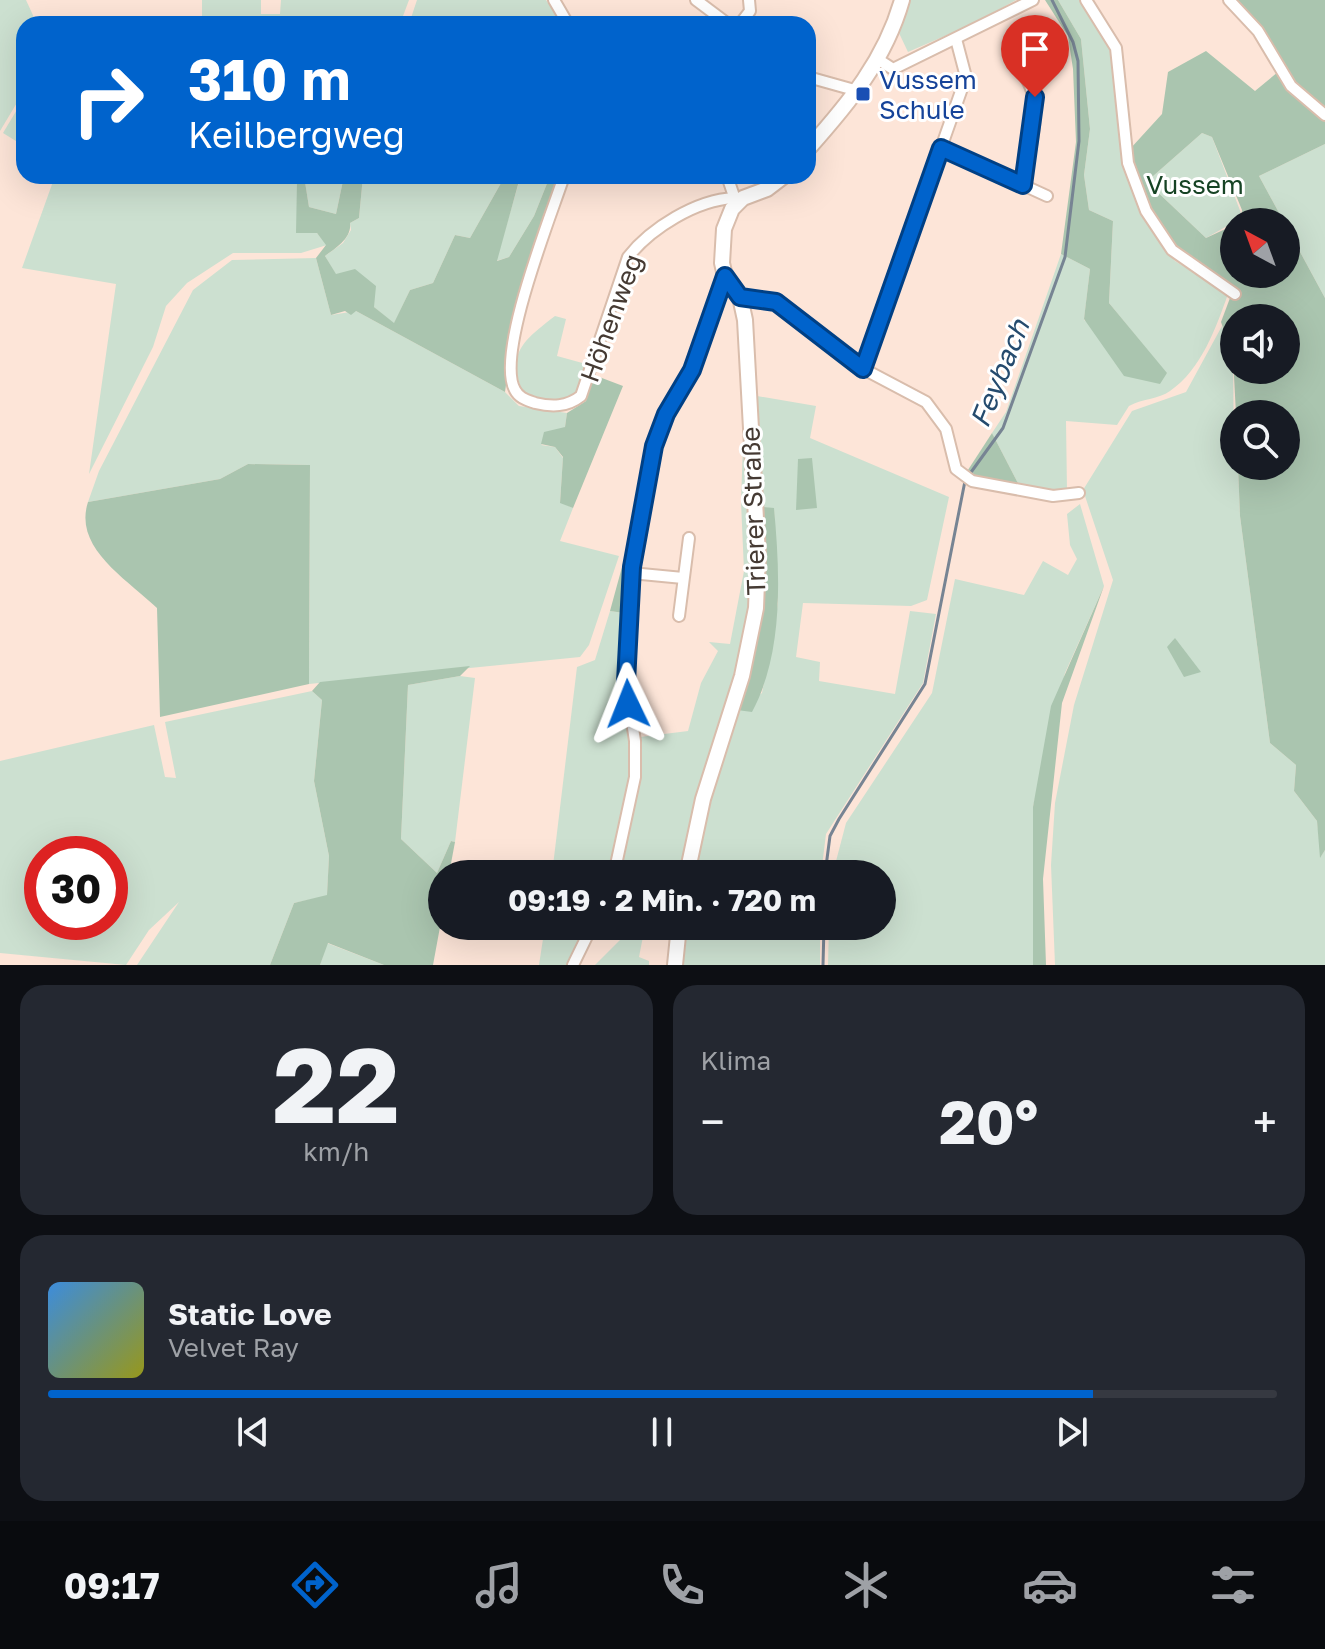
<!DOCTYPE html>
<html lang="de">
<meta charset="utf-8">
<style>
:root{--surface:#171b24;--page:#242831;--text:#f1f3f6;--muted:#9ea1a6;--line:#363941;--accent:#0063cc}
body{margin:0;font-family:"Golos Text",sans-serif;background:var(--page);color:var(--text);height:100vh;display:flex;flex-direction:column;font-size:30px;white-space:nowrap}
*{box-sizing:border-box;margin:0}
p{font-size:26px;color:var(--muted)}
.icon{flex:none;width:44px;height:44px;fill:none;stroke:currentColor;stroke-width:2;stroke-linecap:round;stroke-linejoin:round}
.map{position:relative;height:965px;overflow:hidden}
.panel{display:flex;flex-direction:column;gap:20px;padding:20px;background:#0d0f14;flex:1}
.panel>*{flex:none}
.guide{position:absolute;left:16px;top:16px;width:800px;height:168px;border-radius:24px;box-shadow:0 8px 32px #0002;background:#0063cc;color:#fff;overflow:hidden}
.needle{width:52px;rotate:319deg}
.fabs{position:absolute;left:1220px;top:208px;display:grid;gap:16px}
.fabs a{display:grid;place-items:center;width:80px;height:80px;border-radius:50%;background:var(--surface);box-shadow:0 8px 32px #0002;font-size:40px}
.speed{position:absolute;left:24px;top:836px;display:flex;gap:16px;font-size:40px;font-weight:700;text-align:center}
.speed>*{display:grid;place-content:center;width:104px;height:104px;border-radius:50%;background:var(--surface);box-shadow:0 8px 32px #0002;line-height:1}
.speed .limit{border:12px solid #d22;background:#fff;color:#111}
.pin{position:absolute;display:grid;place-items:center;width:68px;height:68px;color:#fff;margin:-82px -34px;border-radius:50% 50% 50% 0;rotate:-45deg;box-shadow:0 0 8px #0007}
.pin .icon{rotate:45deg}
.me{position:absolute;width:88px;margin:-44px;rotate:358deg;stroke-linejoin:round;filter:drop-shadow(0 0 6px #0008)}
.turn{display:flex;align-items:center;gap:28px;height:168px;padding:0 40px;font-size:36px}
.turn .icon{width:104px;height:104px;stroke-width:2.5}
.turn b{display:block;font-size:56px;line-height:68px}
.big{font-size:60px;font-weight:700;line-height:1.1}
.panel .tile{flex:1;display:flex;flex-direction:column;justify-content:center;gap:12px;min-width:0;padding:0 28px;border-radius:24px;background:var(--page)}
.panel .dial{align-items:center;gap:0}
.dial b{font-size:104px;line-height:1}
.song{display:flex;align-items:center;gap:24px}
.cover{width:96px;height:96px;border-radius:12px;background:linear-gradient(135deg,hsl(210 70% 55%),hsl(60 70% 35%))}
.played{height:8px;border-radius:4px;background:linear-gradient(90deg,var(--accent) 85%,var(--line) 85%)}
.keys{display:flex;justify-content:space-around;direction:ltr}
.heat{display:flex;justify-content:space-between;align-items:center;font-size:44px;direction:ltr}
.panel .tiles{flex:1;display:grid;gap:20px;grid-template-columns:1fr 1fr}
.tile:last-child{grid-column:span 2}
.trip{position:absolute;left:428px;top:860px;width:468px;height:80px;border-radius:40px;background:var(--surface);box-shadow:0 8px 32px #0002;font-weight:700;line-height:80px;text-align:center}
.tabs{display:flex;height:128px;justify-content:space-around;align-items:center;background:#090b0e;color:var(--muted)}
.tabs .icon{width:56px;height:56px}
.tabs .selected{color:var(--accent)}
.tabs b{font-size:36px;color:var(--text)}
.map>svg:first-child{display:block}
</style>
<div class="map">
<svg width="1325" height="965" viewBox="0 0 1325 965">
<rect width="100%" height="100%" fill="#fde5d8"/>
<g fill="#cce0d0" fill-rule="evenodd">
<path d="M0,0h26l11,24h-13v67l-24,40z"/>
<path d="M202,0h59v14h19l1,-14h128l-9,24h-157l-1,-7 -10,1 -1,6h-29z"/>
<path d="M417,0h129l16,24h-153z"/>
<path d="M910,0h106l-39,22 -69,30 -9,-19z"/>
<path d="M1058,0h23l32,50 12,113 14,47 36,51 53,33c-12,34 -27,76 -58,97 -11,8 -29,8 -41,15l-12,19 -51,-4 1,70 -46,-2 -29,-56 14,-21 55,-158 29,15 -6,51 83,54 -58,-71 4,-82 -24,-11 -5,-35 6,-46 -9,-90z"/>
<path d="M24,98v48l-21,-13z"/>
<path d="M1202,133l10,4 32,84 -10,1 -28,16 -57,-54 3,-7z"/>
<path d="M1325,144v154l-66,-122z"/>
<path d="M55,176h289l-8,38 -27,-7 -4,-25h-8l20,51 10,12 -26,8h-68l-46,30 -21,23 -13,41 -64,127 27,-190 -94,-16z"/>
<path d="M363,176h142l-35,62 -15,-3 -22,48 -23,7 -16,34 -58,-49 -11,-19 18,-13 8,-13 -1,-7 9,-5z"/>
<path d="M511,176h39l-16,40 -25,41 -13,4 23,-79z"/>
<path d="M316,258l15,57 25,-4 149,81 14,14 48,7 -2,14 -24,18 14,2 8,11 -3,44 13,6 -13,33 59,15 -30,89 -9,12 -271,27 1,-219 -62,-1 -28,15 -132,23 11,-31 94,-181 39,-30z"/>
<path d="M555,316l11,3 -9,37 29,8 -8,31 -13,7 -40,-5c-20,-42 -4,-55 30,-81z"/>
<path d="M1222,326l11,31 1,109h4l2,50 30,227 26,22 -2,26 23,30 4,35 4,-6v115h-270l-4,-100 4,-62 19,-98 39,-125 -30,-90 49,-79 54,-19z"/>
<path d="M757,396l59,10 -6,32 139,59 -22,103 -16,6 -108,-3 -7,54 24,5 -1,19 76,13 15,-83 26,3 -13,69 -97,151 -5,40h-127l14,-74 29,-90 25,-17 16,-90 -4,-94 -10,-2z"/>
<path d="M744,414l7,200 -68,260h-65l21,-98 1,-39 48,-6 13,-48 17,-32 -9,-9 21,2 14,-73 -3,-69z"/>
<path d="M1080,504l24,82 -39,87 -32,134v158h-205l1,-39h53v-52h-52v-9h5l11,-42 86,-130 23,-114 69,16 19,-34 25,14 9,-16 -7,-14 -3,-31z"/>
<path d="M610,611l14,2 -2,67 8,47 2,49 -22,98h-58l25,-207 18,-7z"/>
<path d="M460,676l15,2 -20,164 -4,-1 -14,32 -36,-34 7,-154z"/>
<path d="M312,691l10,9 -8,81 15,75 -2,40 -33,7 -24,62h-133l42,-63 -30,28 -23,35 -126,-12v-192l154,-36 11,52 11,1 -11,-56zM42,854h68v68h-68z"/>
<path d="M545,926h43l-19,39h-30z"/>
<path d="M624,926h21l-6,31 10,4v4h-54l26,-26z"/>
<path d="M688,926h132v39h-137z"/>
<path d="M327,943l57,22h-64z"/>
</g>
<g fill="#aac5af" fill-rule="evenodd">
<path d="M1045,0h13l23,39 9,90 -6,46 5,35 24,11 -4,82 58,70 -7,11 -36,-8 -40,-57 6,-50 -29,-15 15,-112 -3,-73 -5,-33z"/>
<path d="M1230,0h95v144l-66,32 25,46h-43l1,-12 -30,-73 -10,-4 -50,44 -3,7 57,54 28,-13v49h52v-48l39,72v552l-5,8 -3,-37 -23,-30 2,-26 -26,-22 -30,-227 -2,-50h48v-52h-50l-3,-57 -12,-35 12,-32c-19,-13 -39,-25 -57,-39 -24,-20 -43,-72 -46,-102l32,-35 6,-42 38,-21 49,40 23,-19zM1234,318h52v52h-52z"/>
<path d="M344,176h19l-4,42 -9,5c2,15 -14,25 -25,33l11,18 19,-5 21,17 -2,21 20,16 16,-33 23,-7 22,-48 15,3 35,-62 14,5 -22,80 12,-4 25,-41 16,-40h9l-43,137 -11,79 -149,-81 -5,4 -6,-4 -14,4 -15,-57 10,-13 -9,-12h-21l1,-52 8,1 4,25 27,7z"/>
<path d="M594,375l29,11 -50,122 -13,-5 3,-46 -8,-10 -14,-3 3,-12 21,-5 2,-14 19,-12z"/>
<path d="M992,433l29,56 -46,-9 -9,-7z"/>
<path d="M812,458l5,50 -21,2 2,-51z"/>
<path d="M248,464l62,1 -1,219 -149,33 -3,-109c-30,-29 -84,-60 -69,-106l132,-23z"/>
<path d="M764,507l10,1c6,66 10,144 -22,204l-15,-2c28,-69 28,-130 27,-203z"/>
<path d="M625,556l4,1 -5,56 -14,-2z"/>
<path d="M1104,586l-42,117 -19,176 3,86h-13v-158l18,-101z"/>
<path d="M1175,638l26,34 -17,5 -17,-30z"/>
<path d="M470,666l-10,10 -52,9 -7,154 36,34 14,-32 4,1 -6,32h-7v42l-9,49h-49l-56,-22 -8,22h-50l24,-62 33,-8 2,-39 -15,-75 8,-81 -10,-9 8,-9z"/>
</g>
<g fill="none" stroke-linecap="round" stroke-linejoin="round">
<g stroke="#778493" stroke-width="3">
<path d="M969,475l34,-47 62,-171 14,-116 -1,-80 -5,-19 -21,-42"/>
<path d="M825,874l5,-38 9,-17 86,-135 40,-203"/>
<path d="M823,965l1,-39"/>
</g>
<defs>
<g id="street">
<path d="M554,0l14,24"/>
<path d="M696,0l32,24"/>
<path d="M1086,0l30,48 12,115 18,48 26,39 63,44"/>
<path d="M1229,0l29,31 33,55 34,29"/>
<path d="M740,24l10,-13 -1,-11"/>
<path d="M879,60l14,9 140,-69"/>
<path d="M808,77l50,14"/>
<path d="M941,148l82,37c6,-35 24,-83 -1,-112"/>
<path d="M564,176c-13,40 -69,179 -49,214 4,8 12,10 20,13 17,4 32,4 46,-7l47,-139c23,-29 68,-57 106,-59"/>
<path d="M727,176l9,26"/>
<path d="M1023,185l24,11"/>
<path d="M740,297l36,5 80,63 70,37 20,27 10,40 16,12 81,15 26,-3"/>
<path d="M863,369l103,-292 -10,-38"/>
<path d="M631,573l52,5"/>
<path d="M679,616l10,-78"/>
<path d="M614,874l21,-97v-36l-9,-59 9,-141 19,-95 12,-32 26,-44 33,-94"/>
<path d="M573,965l19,-39"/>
</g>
<g id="secondary">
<path d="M808,149c41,-46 77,-89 94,-149"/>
<path d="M687,874l16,-75 39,-123 14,-68 2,-53 -13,-235 -5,-23 -15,-21 -3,-13 2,-34 8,-20 11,-11 24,-9 17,-13"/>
<path d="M675,965l4,-39"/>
</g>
</defs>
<use href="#street" stroke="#d9bdac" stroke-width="14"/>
<use href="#secondary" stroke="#d9bdac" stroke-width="18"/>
<use href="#street" stroke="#fff" stroke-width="10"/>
<use href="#secondary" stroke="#fff" stroke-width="14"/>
</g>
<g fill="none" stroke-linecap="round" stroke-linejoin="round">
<defs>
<path id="route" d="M628,704l-2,-22 6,-115 22,-121 12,-32 26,-44 33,-94 15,21 36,5 87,67 78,-221 82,37 12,-88"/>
</defs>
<use href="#route" stroke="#004085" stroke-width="20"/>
<use href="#route" stroke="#0063cc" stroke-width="14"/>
</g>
<rect fill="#1a4fb4" stroke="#fff" stroke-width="3" x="855" y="86" width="16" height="16" rx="4"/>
<g text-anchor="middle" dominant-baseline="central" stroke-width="6" stroke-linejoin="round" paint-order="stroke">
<g font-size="26" fill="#164399" stroke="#fff" text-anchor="start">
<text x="879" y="79">Vussem<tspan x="879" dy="30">Schule</tspan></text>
</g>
<g font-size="26" fill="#164324" stroke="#fff">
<text x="1195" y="184">Vussem</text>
</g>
<g font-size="26" fill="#453a33" stroke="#fff">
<text transform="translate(611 318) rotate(-70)">Höhenweg</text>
<text transform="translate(753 511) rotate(-92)">Trierer Straße</text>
</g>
<g font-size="28" font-style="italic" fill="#254b6e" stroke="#fff">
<text transform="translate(999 373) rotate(-68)">Feybach</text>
</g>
</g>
</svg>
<div class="fabs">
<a><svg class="needle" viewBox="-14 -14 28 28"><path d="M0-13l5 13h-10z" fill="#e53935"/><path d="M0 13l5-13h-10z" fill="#9ea1a6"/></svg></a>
<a><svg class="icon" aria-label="sound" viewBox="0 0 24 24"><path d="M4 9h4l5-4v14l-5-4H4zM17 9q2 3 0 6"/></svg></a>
<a><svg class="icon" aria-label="search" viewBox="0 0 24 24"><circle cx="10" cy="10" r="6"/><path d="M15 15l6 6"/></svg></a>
</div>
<div class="speed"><div class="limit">30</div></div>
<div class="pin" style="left:1035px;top:97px;background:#d93025"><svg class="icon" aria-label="arrive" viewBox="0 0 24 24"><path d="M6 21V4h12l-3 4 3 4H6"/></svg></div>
<svg class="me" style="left:628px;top:704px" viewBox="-20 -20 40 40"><path d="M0-17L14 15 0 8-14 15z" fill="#0063cc" stroke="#fff" stroke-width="4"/></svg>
<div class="trip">09:19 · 2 Min. · 720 m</div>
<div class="guide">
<div class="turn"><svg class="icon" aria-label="right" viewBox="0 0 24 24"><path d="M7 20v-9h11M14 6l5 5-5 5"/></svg><div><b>310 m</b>Keilbergweg</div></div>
</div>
</div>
<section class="panel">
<div class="tiles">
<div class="tile dial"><b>22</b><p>km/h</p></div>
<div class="tile"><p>Klima</p>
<div class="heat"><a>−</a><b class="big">20°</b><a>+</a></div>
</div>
<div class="tile">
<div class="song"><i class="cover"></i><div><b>Static Love</b><p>Velvet Ray</p></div></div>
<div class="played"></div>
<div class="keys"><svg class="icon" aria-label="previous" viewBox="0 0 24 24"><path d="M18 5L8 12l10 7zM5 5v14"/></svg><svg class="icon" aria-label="pause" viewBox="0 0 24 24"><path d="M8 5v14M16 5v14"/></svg><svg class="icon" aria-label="next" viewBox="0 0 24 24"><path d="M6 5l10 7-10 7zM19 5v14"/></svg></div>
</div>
</div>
</section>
<nav class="tabs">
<b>09:17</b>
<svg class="icon selected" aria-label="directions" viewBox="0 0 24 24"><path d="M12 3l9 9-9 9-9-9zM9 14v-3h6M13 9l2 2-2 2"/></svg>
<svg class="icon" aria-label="music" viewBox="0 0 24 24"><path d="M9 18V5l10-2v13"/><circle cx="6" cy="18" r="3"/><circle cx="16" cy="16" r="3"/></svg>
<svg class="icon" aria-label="phone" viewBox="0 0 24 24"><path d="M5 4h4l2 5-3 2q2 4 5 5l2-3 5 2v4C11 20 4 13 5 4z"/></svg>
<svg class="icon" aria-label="climate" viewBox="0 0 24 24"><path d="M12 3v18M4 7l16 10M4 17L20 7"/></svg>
<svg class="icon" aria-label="car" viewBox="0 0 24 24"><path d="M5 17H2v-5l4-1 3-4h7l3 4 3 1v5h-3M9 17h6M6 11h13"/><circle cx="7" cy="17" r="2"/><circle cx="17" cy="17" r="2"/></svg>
<svg class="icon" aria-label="filters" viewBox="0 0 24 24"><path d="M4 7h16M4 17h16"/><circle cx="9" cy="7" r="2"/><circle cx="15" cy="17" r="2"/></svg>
</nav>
